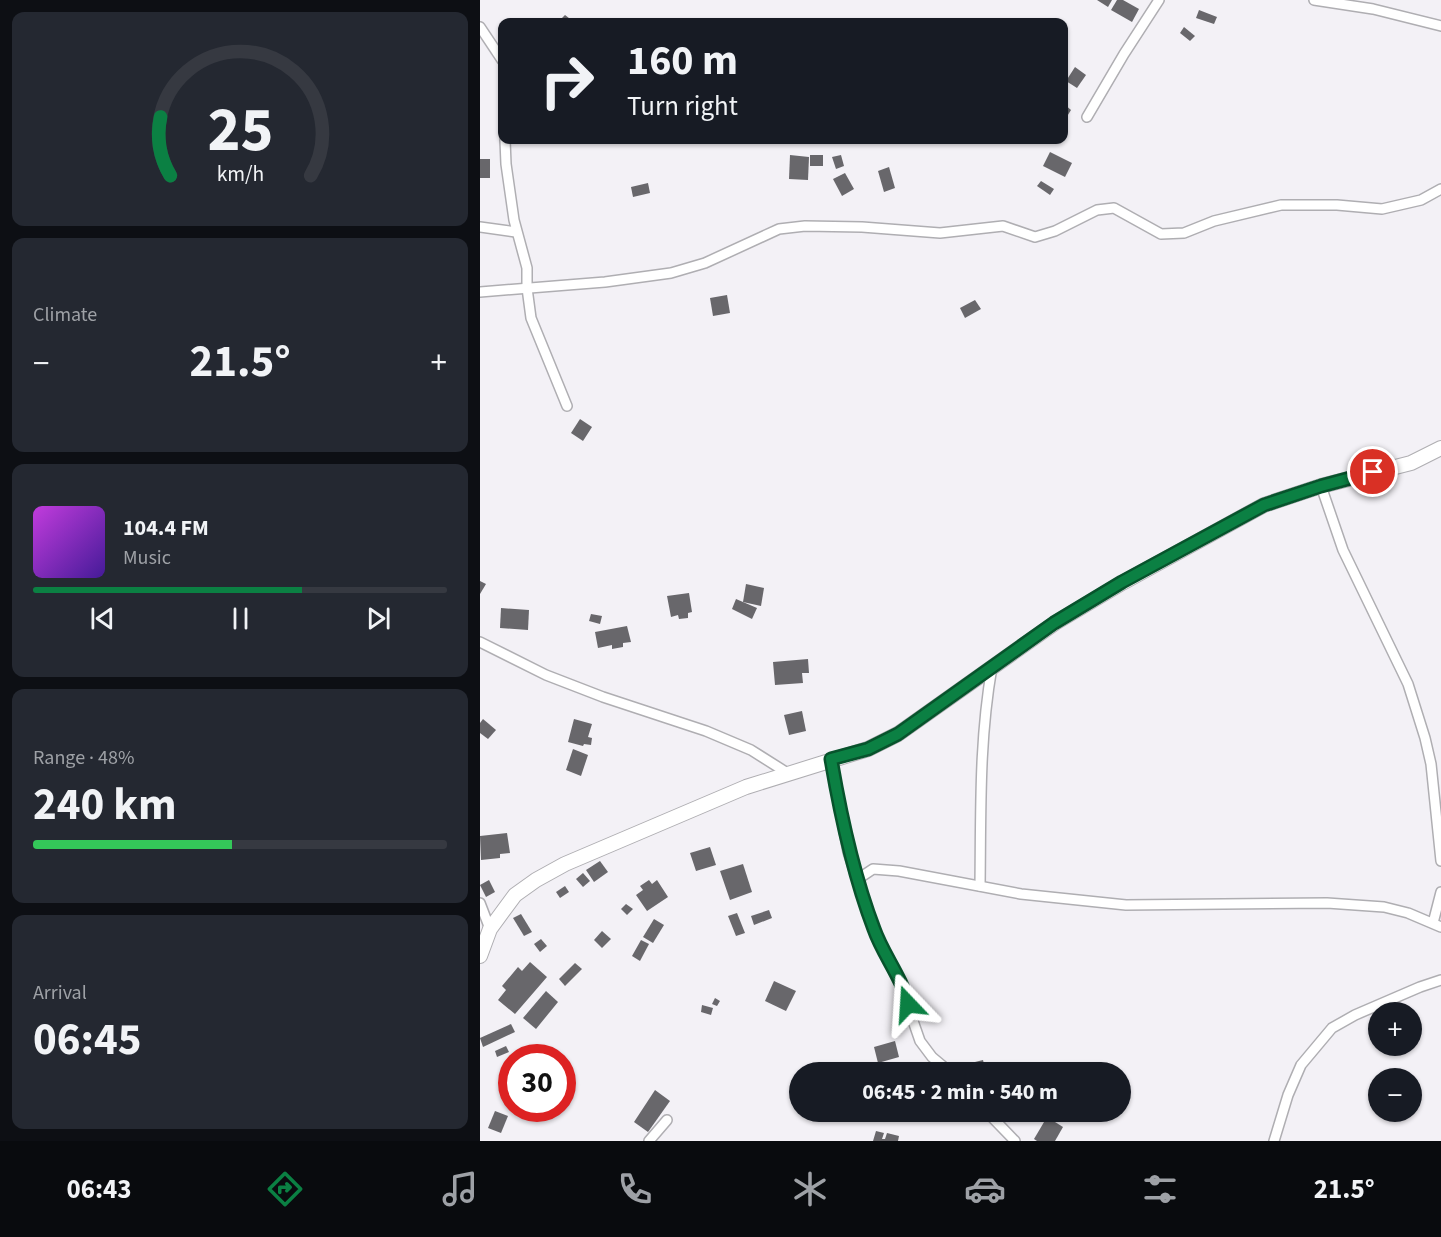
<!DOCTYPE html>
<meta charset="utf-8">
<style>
:root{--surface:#171b24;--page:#242831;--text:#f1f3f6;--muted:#9ea1a6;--line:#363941;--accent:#0b8043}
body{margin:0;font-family:"Source Sans 3",sans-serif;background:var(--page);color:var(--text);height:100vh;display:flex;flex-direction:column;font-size:22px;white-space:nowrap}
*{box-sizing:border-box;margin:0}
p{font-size:20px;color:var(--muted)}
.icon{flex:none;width:33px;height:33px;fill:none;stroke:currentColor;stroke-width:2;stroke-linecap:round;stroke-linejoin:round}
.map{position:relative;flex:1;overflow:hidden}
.details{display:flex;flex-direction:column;gap:12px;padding:12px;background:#0d0f14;width:480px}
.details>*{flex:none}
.hud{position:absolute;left:18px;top:18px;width:570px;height:126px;border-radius:12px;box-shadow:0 2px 4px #0004;background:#171b24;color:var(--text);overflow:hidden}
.fabs{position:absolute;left:888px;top:1002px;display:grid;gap:12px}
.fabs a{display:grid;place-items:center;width:54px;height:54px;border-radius:50%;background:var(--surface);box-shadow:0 2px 4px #0004;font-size:30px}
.speed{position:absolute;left:18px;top:1044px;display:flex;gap:12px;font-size:30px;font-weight:700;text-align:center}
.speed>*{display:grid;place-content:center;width:78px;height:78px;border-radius:50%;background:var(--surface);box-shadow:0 2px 4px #0004;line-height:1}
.speed .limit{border:9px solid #d22;background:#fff;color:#111}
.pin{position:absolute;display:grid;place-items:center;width:51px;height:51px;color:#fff;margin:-26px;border:3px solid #fff;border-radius:50%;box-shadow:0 2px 6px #0007}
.me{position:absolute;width:66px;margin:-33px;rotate:340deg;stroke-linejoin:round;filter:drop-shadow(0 0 4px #0008)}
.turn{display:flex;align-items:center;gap:21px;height:126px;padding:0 30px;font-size:27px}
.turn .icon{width:78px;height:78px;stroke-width:2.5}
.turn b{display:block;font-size:42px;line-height:51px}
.big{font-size:45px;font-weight:700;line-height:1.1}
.details .card{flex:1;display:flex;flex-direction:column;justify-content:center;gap:9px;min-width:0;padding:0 21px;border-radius:12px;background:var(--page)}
.details .dial{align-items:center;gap:0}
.dial svg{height:156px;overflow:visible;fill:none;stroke:var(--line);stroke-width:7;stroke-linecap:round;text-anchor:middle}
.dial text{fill:var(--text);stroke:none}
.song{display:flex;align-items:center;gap:18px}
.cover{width:72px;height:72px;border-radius:9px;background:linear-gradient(135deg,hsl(290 70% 55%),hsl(260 70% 35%))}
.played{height:6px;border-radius:3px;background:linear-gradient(90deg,var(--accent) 65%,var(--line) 65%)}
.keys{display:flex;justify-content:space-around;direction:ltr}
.heat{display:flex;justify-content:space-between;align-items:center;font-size:33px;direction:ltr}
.charge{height:9px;border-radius:4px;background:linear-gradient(90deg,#34c759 48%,var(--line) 0)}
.trip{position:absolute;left:309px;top:1062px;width:342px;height:60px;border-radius:30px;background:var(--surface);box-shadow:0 2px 4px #0004;font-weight:700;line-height:60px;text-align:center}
.tabs{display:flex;height:96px;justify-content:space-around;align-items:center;background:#090b0e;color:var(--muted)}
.tabs .icon{width:42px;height:42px}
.tabs .selected{color:var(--accent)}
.tabs b{font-size:27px;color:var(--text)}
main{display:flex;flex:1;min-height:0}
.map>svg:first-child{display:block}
</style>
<main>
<section class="details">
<div class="card dial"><svg viewBox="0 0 100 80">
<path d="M14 69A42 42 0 1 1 86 69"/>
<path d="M14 69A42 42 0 0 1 9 39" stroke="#0b8043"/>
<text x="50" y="56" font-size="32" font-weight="700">25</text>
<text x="50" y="72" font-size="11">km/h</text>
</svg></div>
<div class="card"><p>Climate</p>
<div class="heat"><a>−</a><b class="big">21.5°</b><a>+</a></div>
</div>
<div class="card">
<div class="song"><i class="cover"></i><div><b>104.4 FM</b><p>Music</p></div></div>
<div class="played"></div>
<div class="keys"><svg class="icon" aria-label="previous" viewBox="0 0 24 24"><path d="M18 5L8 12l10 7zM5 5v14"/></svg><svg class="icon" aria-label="pause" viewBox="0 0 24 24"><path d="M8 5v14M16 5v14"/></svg><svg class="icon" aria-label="next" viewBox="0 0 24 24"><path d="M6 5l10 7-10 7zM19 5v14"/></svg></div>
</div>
<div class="card"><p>Range · 48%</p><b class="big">240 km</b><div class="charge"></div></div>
<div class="card"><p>Arrival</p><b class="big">06:45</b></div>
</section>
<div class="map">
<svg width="961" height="1141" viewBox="0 0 961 1141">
<rect width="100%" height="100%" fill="#f3f1f6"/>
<g fill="#68676b">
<path d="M617,0h15l-4,7z"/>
<path d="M637,0h6l16,9 -7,13 -21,-12z"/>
<path d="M719,10l18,7 -3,7 -18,-6z"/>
<path d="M85,15l9,7h-16z"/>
<rect x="303" y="20" width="17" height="2"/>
<path d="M704,27l11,9 -5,5 -10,-8z"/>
<path d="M595,67l11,8 -9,13 -11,-7z"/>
<path d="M584,104l7,6 -5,8 -2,-1z"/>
<path d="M570,152l22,11 -7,14 -22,-11z"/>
<path d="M310,155l19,2 -1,23 -19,-1z"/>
<rect x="330" y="155" width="13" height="11"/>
<path d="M361,155l3,11 -8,3 -4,-12z"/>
<rect x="0" y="159" width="10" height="19"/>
<path d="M409,167l6,21 -11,4 -6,-21z"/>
<path d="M365,173l9,16 -12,7 -9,-17z"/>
<path d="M561,181l13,8 -4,6 -13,-9z"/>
<path d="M168,183l2,10 -17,4 -2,-10z"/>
<path d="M247,295l3,18 -17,3 -3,-18z"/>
<path d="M495,300l6,9 -16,9 -5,-10z"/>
<path d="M100,419l12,8 -9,14 -12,-8z"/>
<path d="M0,581l6,3 -6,10z"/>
<path d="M266,584l18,4 -3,18 -18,-4z"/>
<path d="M209,593l3,19 -4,1v5l-9,1 -1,-4 -7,2 -4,-21z"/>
<path d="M256,599l21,9 -5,11 -20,-10z"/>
<path d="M21,608l28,2 -1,20 -28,-2z"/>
<path d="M111,614l11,2 -2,8 -11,-3z"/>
<path d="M147,626l4,16 -8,1v4l-11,2v-4l-14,3 -3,-16z"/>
<path d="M328,659l1,14h-7l1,10 -28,2 -2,-23z"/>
<path d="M322,711l4,20 -17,4 -5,-20z"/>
<path d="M3,719l13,11 -8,9 -8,-6v-10z"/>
<path d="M94,719l18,5 -4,13 4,1 -1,7 -7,-1 -1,2 -15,-4z"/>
<path d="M93,749l15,6 -7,21 -15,-6z"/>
<path d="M27,833l3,20 -10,1v4l-19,2 -1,-24z"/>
<path d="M230,847l6,18 -20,6 -6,-18z"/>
<path d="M120,861l8,11 -14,10 -8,-12z"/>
<path d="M263,864l9,28 -22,8 -10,-29z"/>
<path d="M103,873l7,8 -7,6 -7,-8z"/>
<path d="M9,880l6,12 -9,5 -6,-12z"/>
<path d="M169,880l3,4 5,-4 11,17 -21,14 -11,-16 7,-5 -3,-4z"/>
<path d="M85,886l4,6 -9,6 -4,-6z"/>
<path d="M146,904l7,5 -6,6 -6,-6z"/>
<path d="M289,910l3,8 -18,7 -3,-9z"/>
<path d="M257,913l8,20 -9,3 -8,-20z"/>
<path d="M41,914l11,18 -8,4 -11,-18z"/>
<path d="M174,919l10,6 -11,18 -10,-6z"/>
<path d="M122,931l9,8 -9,9 -8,-8z"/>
<path d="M61,939l6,7 -7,6 -6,-8z"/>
<path d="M161,940l8,4 -9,17 -8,-5z"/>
<path d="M50,962l17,15 -32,37 -17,-14 8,-10 -4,-4 16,-19 4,4z"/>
<path d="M95,963l7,6 -17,17 -6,-7z"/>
<path d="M294,981l22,10 -10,20 -21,-10z"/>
<path d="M66,991l12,11 -22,27 -13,-11z"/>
<path d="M235,998l5,3 -3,5 -5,-2z"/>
<path d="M222,1005l11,3 -2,7 -10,-3z"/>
<path d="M31,1024l4,8 -32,15 -3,-9z"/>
<path d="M415,1041l4,16 -21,6 -4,-16z"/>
<path d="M26,1046l3,6 -12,5 -2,-6z"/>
<path d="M503,1060l3,12h-26l-1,-6z"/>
<path d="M401,1067l2,5h-7l-2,-3z"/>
<path d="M175,1090l15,11 -22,31 -14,-10z"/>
<path d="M15,1111l13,5 -7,17 -13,-5z"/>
<path d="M567,1117l16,10 -8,14h-18l-3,-2z"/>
<path d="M396,1131l8,2 -2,6h3l2,-6 12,3 -1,5h-25z"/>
</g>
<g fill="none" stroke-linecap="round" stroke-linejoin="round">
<defs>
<g id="minor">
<path d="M834,0l59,9 68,17"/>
<path d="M0,27l22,33"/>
<path d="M607,117l37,-63 35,-54"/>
<path d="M25,140l1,24 8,56 13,48v20l4,30 36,88"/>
<path d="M0,227l36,5"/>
<path d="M0,292l125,-10 66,-9 34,-10 74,-34 26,-3 57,1 78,6 63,-7 32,11 20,-6 42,-21 17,-2 47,26 23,-1 30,-12 67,-16h56l45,4 39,-9 20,-11"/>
<path d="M841,486l22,64 65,134 17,54 6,26 10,97"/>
<path d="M0,642l66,33 57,22 103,34 45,19 38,24"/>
<path d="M351,760l17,92 20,62 12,31 25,45 7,28 8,23 12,16 18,15"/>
<path d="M378,879l15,-10 26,2 122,23 105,11 201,-2 57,4 24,6 33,14"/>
<path d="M500,886c1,-75 -1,-145 12,-219"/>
<path d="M0,903l10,26"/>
<path d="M953,923l8,-31"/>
<path d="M507,1112l28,29"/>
<path d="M169,1141l18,-21"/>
<path d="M794,1141l14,-46 13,-30 31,-37 23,-13 65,-28 21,-7"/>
</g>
<path id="secondary" d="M0,956l10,-27 25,-34 21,-15 29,-16 181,-77 122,-38 30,-15 157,-111 67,-40 142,-78 57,-19 90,-23 30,-15"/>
</defs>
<use href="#minor" stroke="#afaeb2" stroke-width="12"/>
<use href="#secondary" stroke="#afaeb2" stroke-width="16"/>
<use href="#minor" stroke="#fff" stroke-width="9"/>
<use href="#secondary" stroke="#fff" stroke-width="14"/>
</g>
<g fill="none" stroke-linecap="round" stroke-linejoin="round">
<defs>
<path id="route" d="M428,1004c-6,-27 -25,-49 -34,-75 -21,-55 -33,-111 -43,-170l37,-10 30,-15 156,-111 68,-41 142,-77 57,-19 52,-14"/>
</defs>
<use href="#route" stroke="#07532c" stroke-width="15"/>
<use href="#route" stroke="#0b8043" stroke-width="10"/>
</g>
</svg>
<div class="fabs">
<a>+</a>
<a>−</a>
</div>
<div class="speed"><div class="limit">30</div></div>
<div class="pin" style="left:893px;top:472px;background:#d93025"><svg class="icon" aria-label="arrive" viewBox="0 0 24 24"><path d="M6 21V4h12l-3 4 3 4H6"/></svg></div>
<svg class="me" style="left:428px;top:1004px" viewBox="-20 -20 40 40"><path d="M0-17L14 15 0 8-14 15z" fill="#0b8043" stroke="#fff" stroke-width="4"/></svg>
<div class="trip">06:45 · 2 min · 540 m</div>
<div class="hud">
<div class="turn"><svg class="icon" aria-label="right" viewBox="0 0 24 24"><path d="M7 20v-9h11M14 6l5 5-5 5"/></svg><div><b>160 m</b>Turn right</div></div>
</div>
</div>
</main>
<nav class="tabs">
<b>06:43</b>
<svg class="icon selected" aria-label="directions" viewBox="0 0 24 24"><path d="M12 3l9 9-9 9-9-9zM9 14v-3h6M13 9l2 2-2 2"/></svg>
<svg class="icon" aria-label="music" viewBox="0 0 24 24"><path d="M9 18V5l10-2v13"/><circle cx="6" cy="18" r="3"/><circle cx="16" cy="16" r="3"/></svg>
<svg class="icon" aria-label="phone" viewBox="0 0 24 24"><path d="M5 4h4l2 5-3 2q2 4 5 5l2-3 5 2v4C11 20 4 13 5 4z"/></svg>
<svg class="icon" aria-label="climate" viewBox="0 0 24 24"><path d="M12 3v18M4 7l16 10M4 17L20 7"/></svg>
<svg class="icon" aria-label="car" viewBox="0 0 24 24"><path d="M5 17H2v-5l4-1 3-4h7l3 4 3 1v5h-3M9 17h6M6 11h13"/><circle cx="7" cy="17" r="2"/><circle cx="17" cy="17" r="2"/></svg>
<svg class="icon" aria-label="filters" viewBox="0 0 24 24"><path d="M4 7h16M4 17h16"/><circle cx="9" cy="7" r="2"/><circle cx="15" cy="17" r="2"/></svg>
<b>21.5°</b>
</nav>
